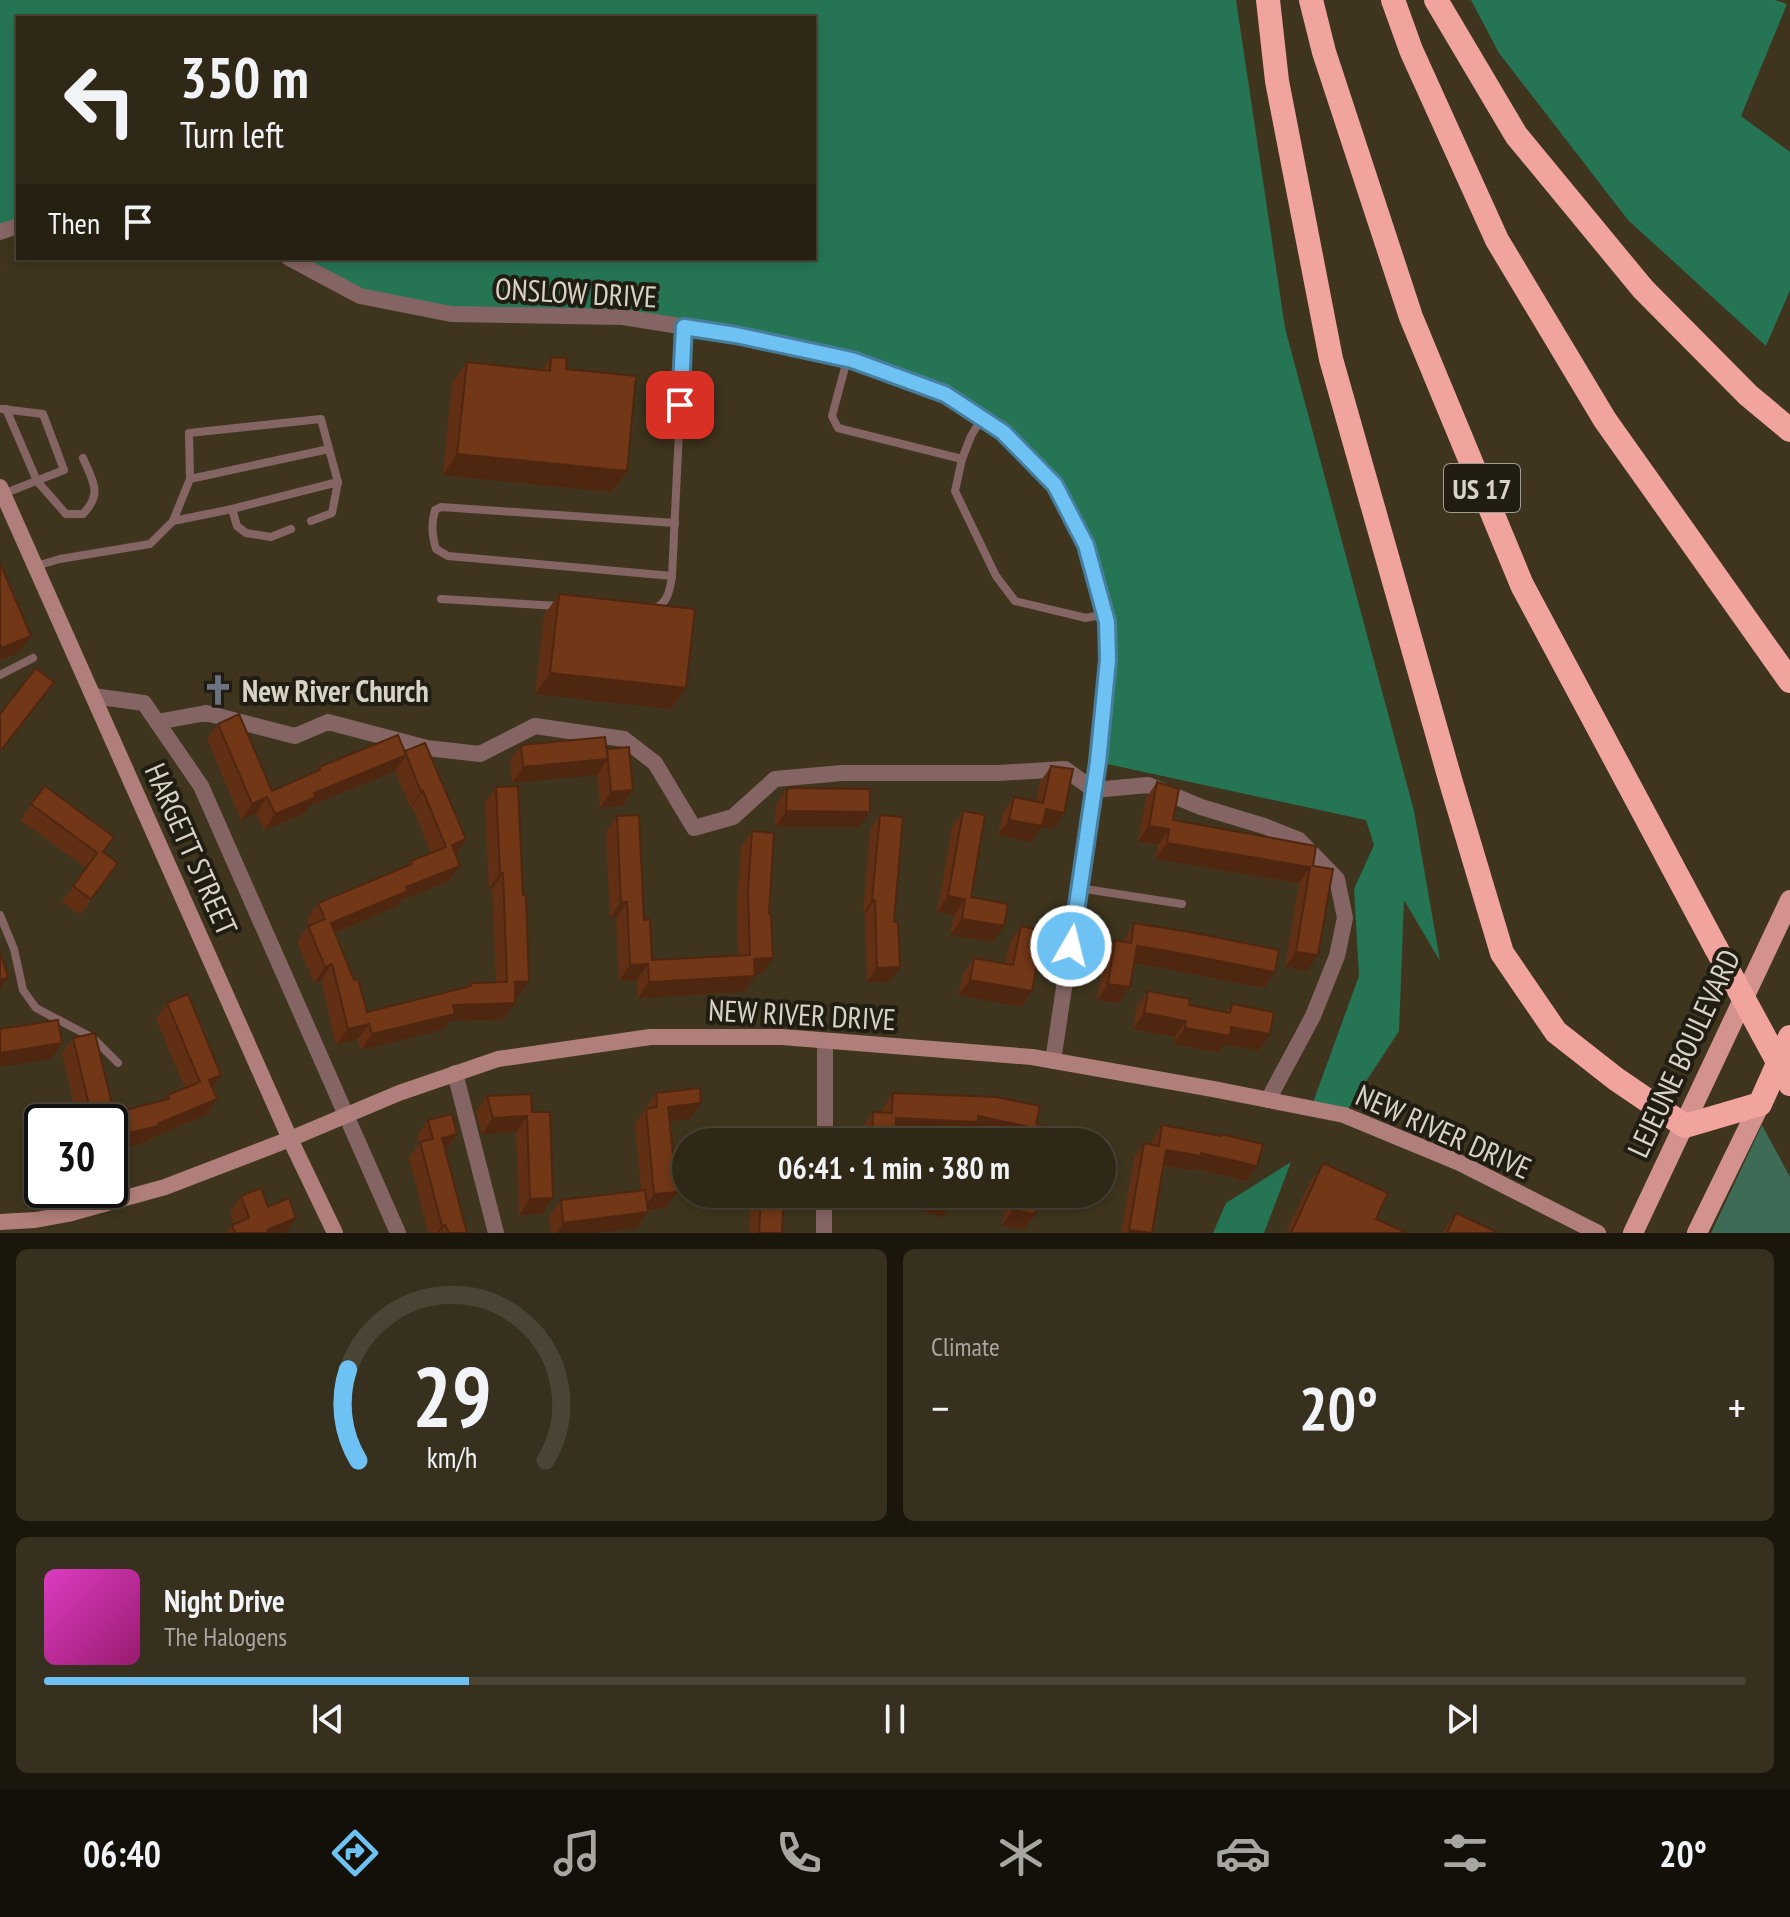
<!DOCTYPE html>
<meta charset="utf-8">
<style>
:root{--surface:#2f2816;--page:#37301f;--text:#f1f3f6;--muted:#a7a6a1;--line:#4a4435;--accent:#6dc2f3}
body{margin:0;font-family:"PT Sans Narrow",sans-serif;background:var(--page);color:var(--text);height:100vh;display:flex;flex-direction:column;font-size:30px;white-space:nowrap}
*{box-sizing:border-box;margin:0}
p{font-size:26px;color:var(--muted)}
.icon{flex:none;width:44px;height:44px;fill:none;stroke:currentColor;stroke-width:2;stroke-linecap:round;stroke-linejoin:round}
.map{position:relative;height:1233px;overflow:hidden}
.details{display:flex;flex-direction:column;gap:16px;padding:16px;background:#1a160c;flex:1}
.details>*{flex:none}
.hud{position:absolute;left:16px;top:16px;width:800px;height:244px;border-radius:0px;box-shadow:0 4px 12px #0003,0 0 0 2px var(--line);background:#2f2816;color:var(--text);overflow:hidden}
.speed{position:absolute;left:24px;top:1104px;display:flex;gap:16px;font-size:40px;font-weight:700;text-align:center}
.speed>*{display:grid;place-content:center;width:104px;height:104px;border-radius:50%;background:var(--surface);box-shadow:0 4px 12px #0003,0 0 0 2px var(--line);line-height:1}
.speed .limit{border:4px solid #111;border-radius:12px;background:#fff;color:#111}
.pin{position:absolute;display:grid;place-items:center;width:68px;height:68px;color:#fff;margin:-34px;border-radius:16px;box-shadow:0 4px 12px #0006}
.me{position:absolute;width:88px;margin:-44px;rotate:8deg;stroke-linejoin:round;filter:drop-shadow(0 0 6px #0008)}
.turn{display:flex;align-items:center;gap:28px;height:168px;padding:0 32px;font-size:36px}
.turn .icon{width:104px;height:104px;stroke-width:2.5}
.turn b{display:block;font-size:56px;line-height:68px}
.then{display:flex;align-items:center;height:76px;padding:0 32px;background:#0003;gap:16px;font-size:30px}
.big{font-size:60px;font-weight:800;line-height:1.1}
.details .card{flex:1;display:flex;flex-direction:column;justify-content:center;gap:12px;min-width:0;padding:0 28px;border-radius:12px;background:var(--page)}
.details .dial{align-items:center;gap:0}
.dial svg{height:208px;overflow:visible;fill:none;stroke:var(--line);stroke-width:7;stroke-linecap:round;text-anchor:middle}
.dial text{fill:var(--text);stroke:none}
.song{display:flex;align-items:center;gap:24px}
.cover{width:96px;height:96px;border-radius:12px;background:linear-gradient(135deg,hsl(310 70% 55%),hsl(320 70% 35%))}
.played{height:8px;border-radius:4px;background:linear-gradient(90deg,var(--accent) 25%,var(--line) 25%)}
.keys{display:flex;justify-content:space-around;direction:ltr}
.heat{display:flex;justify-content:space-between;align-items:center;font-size:44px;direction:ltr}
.details .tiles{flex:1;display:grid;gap:16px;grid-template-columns:1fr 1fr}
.card:last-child{grid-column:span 2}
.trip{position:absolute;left:672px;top:1128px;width:444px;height:80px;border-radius:40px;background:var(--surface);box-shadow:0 4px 12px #0003,0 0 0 2px var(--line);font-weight:800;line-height:80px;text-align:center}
.tabs{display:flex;height:128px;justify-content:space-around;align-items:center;background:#131009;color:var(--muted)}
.tabs .icon{width:56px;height:56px}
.tabs .selected{color:var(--accent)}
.tabs b{font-size:36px;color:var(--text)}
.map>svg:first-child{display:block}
</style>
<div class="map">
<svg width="1790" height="1233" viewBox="0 0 1790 1233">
<rect width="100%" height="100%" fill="#3f351e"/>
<path fill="#3d6b55" d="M1762,1125l28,52v56h-79z"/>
<g fill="#257555">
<path d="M0,0h1236l49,328 129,483 26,150 -36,-61 -5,131 -55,84 -33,-7 48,-132 -5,-87 20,-44 -8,-25 -268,-58 9,-140 -52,-137 -110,-91 -93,-34 -229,-43 -172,-3 -91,-18 -71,-38h525v-240h-796v208l-18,6z"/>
<path d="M1471,0h304l12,4 -46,112 49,36v138l-24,56 -138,-126 -129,-167z"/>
<path d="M1291,1162l-27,71h-51l13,-30z"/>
</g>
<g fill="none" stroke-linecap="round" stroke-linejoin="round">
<g stroke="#856563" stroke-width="8">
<path d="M847,360l-15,56 6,12 124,31 9,-23 11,-18"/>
<path d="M2,409l41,5 21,56 -61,24"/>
<path d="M6,409l31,72 29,33h17c20,-21 10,-32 0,-56"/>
<path d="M962,459l-7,32 41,85 19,25 71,17 19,-4"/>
<path d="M190,479l-1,-46 132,-14 8,30"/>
<path d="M232,509l106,-27 -6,31 -21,8"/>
<path d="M173,521l17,-42 139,-30 9,33"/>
<path d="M36,566l24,-7 90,-15 23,-23 59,-12 5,17 9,7 25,4 20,-8"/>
<path d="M672,576l-224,-20 -12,-7c-4,-14 -5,-24 -1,-39l6,-3 234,16"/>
<path d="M441,599l118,7"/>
<path d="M653,609c15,-5 17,-19 19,-33l12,-249"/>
<path d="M0,675l33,-17"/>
<path d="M1079,888l103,16"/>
<path d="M0,915l14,34 9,41 13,18 57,30 25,25"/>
</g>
<g stroke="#856563" stroke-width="16">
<path d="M0,232l18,-6"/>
<path d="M289,258l71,38 91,18 172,3 113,18 116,25 93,34 58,38 52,53 31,60 21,77 1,38 -10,102 -45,299"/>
<path d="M93,696l51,7 57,83 197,447"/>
<path d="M157,722l49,-9 89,23 33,-14 99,26 53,6 55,-28 89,13 31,24 39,65 39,-11 42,-38 67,-6h156l67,-4 29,21 54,-5 53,22 63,19 35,14 38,39 8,39 -8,38 -24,60 -45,84"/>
<path d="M455,1073l41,160"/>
<path d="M825,1142v-101"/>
<path d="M824,1233v-39"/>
</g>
<g stroke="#b17f7b" stroke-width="16">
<path d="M0,487l290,652 45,94"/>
<path d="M0,1222l35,-2 33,-6 97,-27 125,-48 109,-46 99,-34 152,-22h132l250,20 181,32 131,26 116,48 138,70"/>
</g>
<g stroke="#d3928e" stroke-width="20">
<path d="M1633,1233l157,-333"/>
<path d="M1697,1233l63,-129"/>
</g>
<g stroke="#f1a49e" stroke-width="24">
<path d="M1268,0l9,81 54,278 119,420 52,174 54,79 60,47 69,47 75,-22 30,-67"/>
<path d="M1311,0l13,52 87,265 111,268 194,363"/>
<path d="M1393,0l18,50 86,190 108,180 185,261"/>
<path d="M1436,0l80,135 127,154 105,106 42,35"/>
</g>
<path stroke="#f1a49e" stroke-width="24" d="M1716,948l74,136"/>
</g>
<g fill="#612f14">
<path d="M551,357l76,114 -15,21 -169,-17 9,-92 15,-21 75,8z"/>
<path d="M559,594l112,115 -136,-15 9,-79z"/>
<path d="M218,724l54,67 44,-19 3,-5 86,-15 61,87 -10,15 -7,27 -48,19 -4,6 -62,27 32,79 101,-25 3,-4 25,-1 -4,-93h-3l-4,-86 11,-16 27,108 6,86 -11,16h-3l-11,22 -54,2 -6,8 -83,21 -3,-11 -22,6 -15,-65 -7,3 -17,-41 11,-16 2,-1 -3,-6 11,-16 89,-37 4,-5 20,-8 -19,-47 -2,1 -15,-36 -86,35 -4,7 -41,17 -8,-17 -15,7 -34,-81z"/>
<path d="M521,745l86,5 26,40 -11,16 -22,2 -3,-34 -85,9 -2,-23z"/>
<path d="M1051,766l2,63 -11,-2 -11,15 -33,-7 5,-22 11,-16 22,5 4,-20z"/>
<path d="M1157,782l16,38 140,46 -6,105 -22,-4 14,-84 -143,-24 2,-14 -20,-4 8,-43z"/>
<path d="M45,786l59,67 14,10 -38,52 -18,-13 24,-34 -66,-48z"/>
<path d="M787,788l83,24 -11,15h-84l1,-23z"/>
<path d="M963,811l8,86 22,45 -43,-7 4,-20 -17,-3 15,-85z"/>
<path d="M880,815l14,107 -4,59 -23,1 -2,-68h-2l7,-85z"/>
<path d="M617,816l27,104 8,40 86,-5 -1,-49 4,-59 11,-16 17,83 4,44 -11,16h-7l-11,18 -106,6 -1,-18 -18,1 -3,-63h-6l-4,-86z"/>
<path d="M1134,923l130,65 -101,-20 -29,-5 -4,24 -11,16 -22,-3 7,-44 11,-16 8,2z"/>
<path d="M1021,926l11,65 -11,16 -63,-12 5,-21 11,-16 31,6 5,-22z"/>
<path d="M1148,991l41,14 37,7 6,-8 38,30 -11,16 -35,-6 -5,8 -45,-8 1,-7 -42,-8 4,-23z"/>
<path d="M167,1003l54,72 -9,13 5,11 -11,16 -57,24 -2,3 -37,9v-29h-32l-16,-68 11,-16 41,75 50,-12 4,-6 17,-7 -29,-69z"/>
<path d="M656,1093l45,10 -11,16 -21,2 -3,87 -19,2 1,2 -11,16 -40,5h-46l-2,-17 12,-16 80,-9 -6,-67z"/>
<path d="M893,1093l143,31 14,18h-33l-46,-9 -4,5 -72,-4v8h-34l1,-14 11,-16 9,1v-4z"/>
<path d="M487,1096l45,16 21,86 -11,16 -23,1 -3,-83 -34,2 -6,-22z"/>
<path d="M428,1120l29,14 -11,16 21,83h-39l-19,-76 10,-13 -2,-8z"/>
<path d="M1162,1125l95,41 -10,15 -55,-13 -1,2 -28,-4 -11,67h-31l13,-75 10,-15 7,1 1,-4z"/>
<path d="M1323,1163l53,56 31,14h-121l23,-49z"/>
<path d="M754,1194h30l-2,39h-33l1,-23 4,-5z"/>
<path d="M930,1194h25l-12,23 -19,-6z"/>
<path d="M1008,1194h31l-4,20 -11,16 -22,-5z"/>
<path d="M241,1196l27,11 18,26h-60l6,-8 2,-1 -4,-12z"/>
<path d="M1456,1213l43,20h-57z"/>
</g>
<g fill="#4f2610">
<path d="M457,454l170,17 -15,21 -169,-17z"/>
<path d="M31,636l-11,16 -20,8v-9l2,-3z"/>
<path d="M550,673l136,15 -15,21 -136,-15z"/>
<path d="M54,682l-11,16 -43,55 2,-4z"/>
<path d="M406,755l-11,16 -86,35 -4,7 -41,17 11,-16 39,-21z"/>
<path d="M608,759l-11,16 -85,8 11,-16z"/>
<path d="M633,790l-11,16 -22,2 11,-16z"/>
<path d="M423,791l-11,15 -2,1 11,-15z"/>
<path d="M267,797l-11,16 -15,7 11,-16z"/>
<path d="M1046,809l18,4 -11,16 -11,-2 -11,15 -33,-7 11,-15z"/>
<path d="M786,811l84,1 -11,15h-84z"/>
<path d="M1149,826l20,3 -11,16 -20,-4z"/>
<path d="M466,839l-11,16 -3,-10z"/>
<path d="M1167,843l143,24 -11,16 -143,-24z"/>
<path d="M460,866l-11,15 -48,19 -4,6 -77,33 11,-16 75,-36z"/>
<path d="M500,873h3l-11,16h-3z"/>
<path d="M948,896l17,3 -11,16 -17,-3z"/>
<path d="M872,900h3l-10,14h-2z"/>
<path d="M621,902h6l-11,16h-6z"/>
<path d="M962,919l42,7 -11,16 -43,-7z"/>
<path d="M1137,946l37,6 101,20 -11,16 -101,-20 -37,-6z"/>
<path d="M1296,952l22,3 -11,16 -22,-4z"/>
<path d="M773,958l-11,16h-19l11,-15z"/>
<path d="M332,964l-11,16 -7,3 11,-16z"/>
<path d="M648,964l-11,16 -18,1 11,-16z"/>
<path d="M900,967l-10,14 -23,1 10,-14z"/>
<path d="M755,976l-11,16 -106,6 11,-16z"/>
<path d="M8,977l-8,12v-9z"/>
<path d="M970,980l62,11 -11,16 -63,-12z"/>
<path d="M529,981l-11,16h-14l11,-15z"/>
<path d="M1108,984l22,3 -11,16 -22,-3z"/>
<path d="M515,1003l-11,16 -54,2 -6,8 -83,21 11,-16 81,-29z"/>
<path d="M1144,1013l42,8 -11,16 -42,-8z"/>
<path d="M369,1024l-11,15 -22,6 12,-16z"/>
<path d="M1231,1027l39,7 -11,16 -35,-6 -5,8 -45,-8 11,-16z"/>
<path d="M62,1043l-11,16 -51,8v-14z"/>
<path d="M221,1075l-11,16 -1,-11z"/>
<path d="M217,1099l-11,16 -57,24 -2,3 -37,9v-7l6,-8 42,-12z"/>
<path d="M701,1103l-11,16 -33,3 11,-15z"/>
<path d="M527,1116l-11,16 -34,2 11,-16z"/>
<path d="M978,1116l51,11 -11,15 -47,-9 -4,5 -82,-4 11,-16z"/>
<path d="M457,1134l-11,16 -4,-12z"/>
<path d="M1166,1150l35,3 56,13 -10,15 -55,-13 -1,2 -35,-6z"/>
<path d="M677,1192l-11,16 -23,2 11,-16z"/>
<path d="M553,1198l-11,16 -23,1 11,-16z"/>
<path d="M932,1200l19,6 -8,11 -19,-6z"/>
<path d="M1013,1210l22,4 -11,16 -22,-5z"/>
<path d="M648,1212l-11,16 -40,5h-41l7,-10z"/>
<path d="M296,1218l-10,15h-21l2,-3z"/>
<path d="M445,1225l-6,8h-2l5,-7z"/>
<path d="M1129,1230l20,3h-22z"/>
</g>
<g fill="#713717" stroke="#4f2610" stroke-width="2">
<path d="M551,357l16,1 -1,11 70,7 -9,95 -170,-17 10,-92 83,9z"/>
<path d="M0,563l31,73 -29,12 -2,-4z"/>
<path d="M559,594l136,15 -9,79 -136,-15z"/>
<path d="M36,668l18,14 -52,67 -2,-1v-34z"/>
<path d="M239,714l33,77 48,-21 -1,-3 79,-32 8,20 -92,38 2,4 -41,17 -8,-17 -15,7 -34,-80z"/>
<path d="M605,737l3,22 -85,8 -2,-22z"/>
<path d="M425,743l41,96 -14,6 8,21 -54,21 2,4 -77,32 23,57 4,-1 9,33 104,-26v-3l36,-1 -4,-109h-3l-4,-86 22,-1 5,109h3l3,86 -14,1v21l-62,2 2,9 -83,20 -3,-10 -21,5 -16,-65 -7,3 -17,-41 17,-7 -7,-16 94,-39 -1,-3 35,-14 -23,-56 -2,1 -16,-41z"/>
<path d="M629,747l4,43 -22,2 -4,-43z"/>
<path d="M1051,766l22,3 -9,44 -18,-4 -4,17 -33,-6 5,-23 29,6z"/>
<path d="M1157,782l22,7 -6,31 143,26 -3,20 20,3 -15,86 -22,-3 14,-85 -143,-24 2,-14 -20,-3z"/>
<path d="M45,786l69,51 -11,15 15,11 -27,36 -18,-13 24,-33 -66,-49z"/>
<path d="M787,788l83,1v23l-84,-1z"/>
<path d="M963,811l22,4 -14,82 37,7 -4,22 -42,-7 3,-20 -17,-3z"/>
<path d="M639,815l5,105 6,-1 2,41 98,-5 -2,-65 4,-59 22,2 -5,81h2l2,44 -19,1 1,17 -106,6 -1,-18 -18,1 -3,-63h-6l-4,-86z"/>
<path d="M880,815l23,2 -9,105h4l2,45 -23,1 -2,-68h-3z"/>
<path d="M1134,923l61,10 84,17 -4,22 -101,-20 -37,-6 -7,41 -22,-3 7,-44 16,3z"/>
<path d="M1021,926l22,5 -11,60 -62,-11 4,-22 39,7z"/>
<path d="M0,952l8,25 -8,3z"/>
<path d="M1148,991l42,8 -1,6 41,8 2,-9 42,8 -4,22 -39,-7 -1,9 -45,-8 1,-7 -42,-8z"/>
<path d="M188,994l33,81 -12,5 8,19 -59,25v2l-42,10 -4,-17 -19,3 -20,-84 22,-5 19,80 55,-14 -1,-4 32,-13 -33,-79z"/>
<path d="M58,1020l4,23 -62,10v-24z"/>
<path d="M700,1088l1,15 -33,4 9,85 -23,2 -8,-85 11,-2 -1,-14z"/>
<path d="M893,1093l103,4 44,9 -4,18 16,4 -2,14h-24l3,-15 -51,-11v6l-82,-4 -1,24h-23l1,-30 19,1z"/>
<path d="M531,1094l1,18h18l3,86 -23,1 -3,-83 -34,2 -6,-22z"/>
<path d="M452,1114l5,20 -15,4 25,95h-18l-4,-8 -3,1 -22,-84 13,-3 -5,-19z"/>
<path d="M1162,1125l59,11v-2l42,10 -6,22 -56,-13v3l-35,-6 -14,83 -23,-3 15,-87 15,3z"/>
<path d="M1323,1163l65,30 -12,26 31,14h-116z"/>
<path d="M261,1188l7,19 21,-9 7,20 -29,12 2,3h-34l-3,-8 17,-7 -8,-22z"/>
<path d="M645,1190l3,22 -85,11 -2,-23z"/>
<path d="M764,1194h20l-2,39h-23l2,-38h3z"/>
<path d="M934,1194h21l-4,12 -19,-6z"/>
<path d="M1016,1194h23l-4,20 -22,-4z"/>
<path d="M1456,1213l43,20h-52z"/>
</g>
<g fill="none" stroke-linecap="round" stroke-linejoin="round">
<defs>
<path id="route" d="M680,405l4,-78 52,8 116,25 93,34 58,38 52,53 31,60 21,77 1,38 -10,102 -27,184"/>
</defs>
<use href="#route" stroke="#477e9e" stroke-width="20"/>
<use href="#route" stroke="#6dc2f3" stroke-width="14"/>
</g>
<defs>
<symbol id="church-bare" viewBox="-9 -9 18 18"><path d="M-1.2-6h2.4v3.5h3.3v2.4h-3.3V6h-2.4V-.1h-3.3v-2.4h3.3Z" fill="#6b7280" stroke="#211d13" stroke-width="2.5" paint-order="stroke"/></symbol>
</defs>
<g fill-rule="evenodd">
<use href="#church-bare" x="196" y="668" width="44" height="44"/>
</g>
<g text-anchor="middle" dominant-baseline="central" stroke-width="8" stroke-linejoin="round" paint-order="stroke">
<rect fill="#211d13" stroke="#a29c90" stroke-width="2" x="1444" y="464" width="76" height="48" rx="6"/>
<g font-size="28" font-weight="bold" fill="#d9d3c5">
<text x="1482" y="488">US 17</text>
</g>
<g font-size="30" fill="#d9d3c5" stroke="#211d13">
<text transform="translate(576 292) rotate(3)">ONSLOW DRIVE</text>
<text transform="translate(192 849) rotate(66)">HARGETT STREET</text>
<text transform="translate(802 1014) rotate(3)">NEW RIVER DRIVE</text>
<text transform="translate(1683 1053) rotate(-65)">LEJEUNE BOULEVARD</text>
<text transform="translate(1444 1131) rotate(24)">NEW RIVER DRIVE</text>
</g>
<g font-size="30" font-weight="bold" fill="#d9d3c5" stroke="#211d13" text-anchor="start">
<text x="242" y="690">New River Church</text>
</g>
</g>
</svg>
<div class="speed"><div class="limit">30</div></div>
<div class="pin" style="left:680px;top:405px;background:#d93025"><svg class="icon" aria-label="arrive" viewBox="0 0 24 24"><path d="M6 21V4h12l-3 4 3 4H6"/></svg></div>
<svg class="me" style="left:1071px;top:946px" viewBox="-20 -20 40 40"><circle r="17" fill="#6dc2f3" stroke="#fff" stroke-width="3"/><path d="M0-11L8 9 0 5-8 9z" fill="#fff"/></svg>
<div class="trip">06:41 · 1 min · 380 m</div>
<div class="hud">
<div class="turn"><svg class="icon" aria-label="left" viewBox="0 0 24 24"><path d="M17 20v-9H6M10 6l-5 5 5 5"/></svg><div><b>350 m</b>Turn left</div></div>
<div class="then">Then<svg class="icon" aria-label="arrive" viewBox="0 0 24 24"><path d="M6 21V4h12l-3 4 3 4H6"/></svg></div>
</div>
</div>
<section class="details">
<div class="tiles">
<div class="card dial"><svg viewBox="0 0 100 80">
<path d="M14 69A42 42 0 1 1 86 69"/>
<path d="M14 69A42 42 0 0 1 10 34" stroke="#6dc2f3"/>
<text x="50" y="56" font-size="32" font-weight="700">29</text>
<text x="50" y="72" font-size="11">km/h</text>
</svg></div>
<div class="card"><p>Climate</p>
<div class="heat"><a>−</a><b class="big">20°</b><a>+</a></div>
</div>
<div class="card">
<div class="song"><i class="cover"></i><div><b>Night Drive</b><p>The Halogens</p></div></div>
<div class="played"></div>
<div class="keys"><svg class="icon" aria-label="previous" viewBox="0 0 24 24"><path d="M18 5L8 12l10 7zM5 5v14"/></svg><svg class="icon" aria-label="pause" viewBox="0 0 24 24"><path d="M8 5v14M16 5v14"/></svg><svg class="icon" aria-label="next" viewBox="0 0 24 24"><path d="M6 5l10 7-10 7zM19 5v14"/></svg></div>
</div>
</div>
</section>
<nav class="tabs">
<b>06:40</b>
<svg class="icon selected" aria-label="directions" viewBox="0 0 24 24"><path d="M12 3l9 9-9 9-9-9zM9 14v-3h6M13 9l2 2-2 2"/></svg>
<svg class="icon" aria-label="music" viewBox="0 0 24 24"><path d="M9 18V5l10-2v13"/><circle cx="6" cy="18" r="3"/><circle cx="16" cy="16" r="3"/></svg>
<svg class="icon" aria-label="phone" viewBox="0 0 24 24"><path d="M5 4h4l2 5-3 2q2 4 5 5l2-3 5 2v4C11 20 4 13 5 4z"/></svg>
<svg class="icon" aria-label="climate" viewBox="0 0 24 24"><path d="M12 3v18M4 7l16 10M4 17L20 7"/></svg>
<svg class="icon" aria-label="car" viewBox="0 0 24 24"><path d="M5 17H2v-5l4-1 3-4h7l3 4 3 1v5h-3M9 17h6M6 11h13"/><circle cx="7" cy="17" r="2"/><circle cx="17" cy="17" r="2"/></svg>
<svg class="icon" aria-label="filters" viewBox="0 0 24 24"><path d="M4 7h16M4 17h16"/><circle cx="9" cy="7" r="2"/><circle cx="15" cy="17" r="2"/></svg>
<b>20°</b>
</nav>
